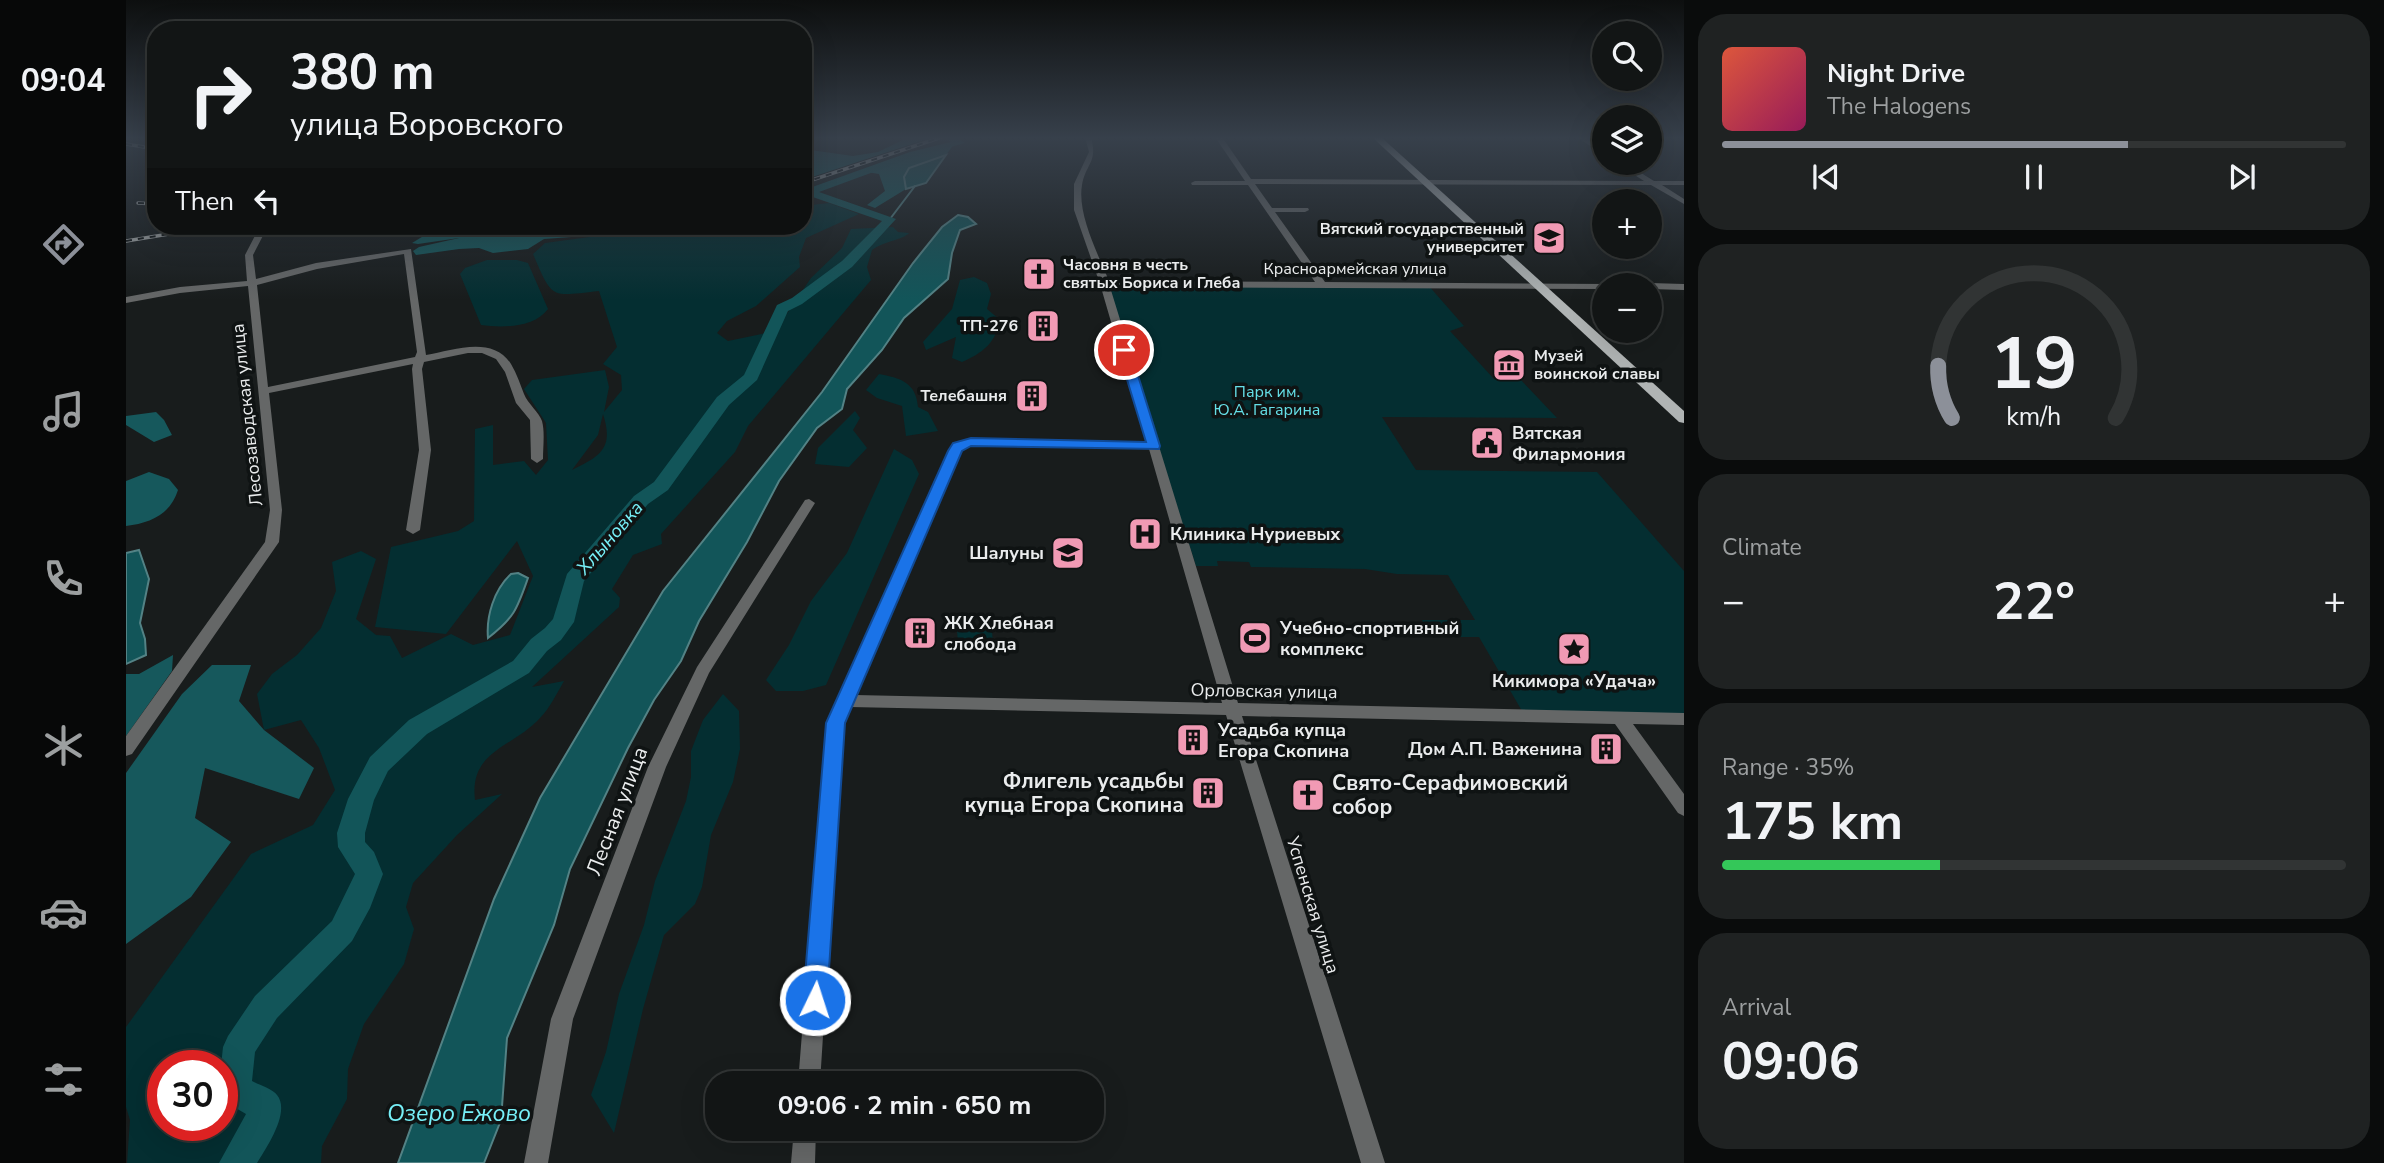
<!DOCTYPE html>
<meta charset="utf-8">
<style>
:root{--surface:#121515;--page:#1f2222;--text:#f1f3f6;--muted:#9c9fa0;--line:#313434;--accent:#8c9099}
body{margin:0;font-family:"Nunito Sans",sans-serif;background:var(--page);color:var(--text);height:100vh;display:flex;flex-direction:column;font-size:26px;white-space:nowrap}
*{box-sizing:border-box;margin:0}
p{font-size:23px;color:var(--muted)}
.icon{flex:none;width:38px;height:38px;fill:none;stroke:currentColor;stroke-width:2;stroke-linecap:round;stroke-linejoin:round}
.map{position:relative;flex:1;overflow:hidden}
.drawer{display:flex;flex-direction:column;gap:14px;padding:14px;background:#0a0c0c;width:700px}
.drawer>*{flex:none}
.top-card{position:absolute;left:21px;top:21px;width:665px;height:214px;border-radius:28px;box-shadow:0 7px 28px #0002,0 0 0 2px var(--line);background:#121515;color:var(--text);overflow:hidden}
.buttons{position:absolute;left:1466px;top:21px;display:grid;gap:14px}
.buttons a{display:grid;place-items:center;width:70px;height:70px;border-radius:50%;background:var(--surface);box-shadow:0 7px 28px #0002,0 0 0 2px var(--line);font-size:35px}
.speed{position:absolute;left:21px;top:1050px;display:flex;gap:14px;font-size:35px;font-weight:700;text-align:center}
.speed>*{display:grid;place-content:center;width:91px;height:91px;border-radius:50%;background:var(--surface);box-shadow:0 7px 28px #0002,0 0 0 2px var(--line);line-height:1}
.speed .limit{border:10px solid #d22;background:#fff;color:#111}
.pin{position:absolute;display:grid;place-items:center;width:60px;height:60px;color:#fff;margin:-30px;border:4px solid #fff;border-radius:50%;box-shadow:0 2px 7px #0007}
.me{position:absolute;width:77px;margin:-38px;rotate:4deg;stroke-linejoin:round;filter:drop-shadow(0 0 5px #0008)}
.turn{display:flex;align-items:center;gap:24px;height:147px;padding:0 28px;font-size:32px}
.turn .icon{width:91px;height:91px;stroke-width:2.5}
.turn b{display:block;font-size:49px;line-height:60px}
.then{display:flex;align-items:center;height:66px;padding:0 28px;background:#0003;gap:14px;font-size:26px}
.big{font-size:52px;font-weight:700;line-height:1.1}
.drawer .tile{flex:1;display:flex;flex-direction:column;justify-content:center;gap:10px;min-width:0;padding:0 24px;border-radius:28px;background:var(--page)}
.drawer .dial{align-items:center;gap:0}
.dial svg{height:182px;overflow:visible;fill:none;stroke:var(--line);stroke-width:7;stroke-linecap:round;text-anchor:middle}
.dial text{fill:var(--text);stroke:none}
.song{display:flex;align-items:center;gap:21px}
.cover{width:84px;height:84px;border-radius:10px;background:linear-gradient(135deg,hsl(10 70% 55%),hsl(330 70% 35%))}
.played{height:7px;border-radius:4px;background:linear-gradient(90deg,var(--accent) 65%,var(--line) 65%)}
.keys{display:flex;justify-content:space-around;direction:ltr}
.heat{display:flex;justify-content:space-between;align-items:center;font-size:38px;direction:ltr}
.charge{height:10px;border-radius:5px;background:linear-gradient(90deg,#34c759 35%,var(--line) 0)}
.trip{position:absolute;left:579px;top:1071px;width:399px;height:70px;border-radius:28px;background:var(--surface);box-shadow:0 7px 28px #0002,0 0 0 2px var(--line);font-weight:700;line-height:70px;text-align:center}
main{display:flex;flex:1;min-height:0}
.tabs{display:flex;flex-direction:column;width:126px;justify-content:space-around;align-items:center;background:#070808;color:var(--muted)}
.tabs .icon{width:49px;height:49px}
.tabs .selected{color:var(--accent)}
.tabs b{font-size:32px;color:var(--text)}
.map>svg:first-child{display:block}
</style>
<main>
<nav class="tabs">
<b>09:04</b>
<svg class="icon selected" aria-label="directions" viewBox="0 0 24 24"><path d="M12 3l9 9-9 9-9-9zM9 14v-3h6M13 9l2 2-2 2"/></svg>
<svg class="icon" aria-label="music" viewBox="0 0 24 24"><path d="M9 18V5l10-2v13"/><circle cx="6" cy="18" r="3"/><circle cx="16" cy="16" r="3"/></svg>
<svg class="icon" aria-label="phone" viewBox="0 0 24 24"><path d="M5 4h4l2 5-3 2q2 4 5 5l2-3 5 2v4C11 20 4 13 5 4z"/></svg>
<svg class="icon" aria-label="climate" viewBox="0 0 24 24"><path d="M12 3v18M4 7l16 10M4 17L20 7"/></svg>
<svg class="icon" aria-label="car" viewBox="0 0 24 24"><path d="M5 17H2v-5l4-1 3-4h7l3 4 3 1v5h-3M9 17h6M6 11h13"/><circle cx="7" cy="17" r="2"/><circle cx="17" cy="17" r="2"/></svg>
<svg class="icon" aria-label="filters" viewBox="0 0 24 24"><path d="M4 7h16M4 17h16"/><circle cx="9" cy="7" r="2"/><circle cx="15" cy="17" r="2"/></svg>
</nav>
<div class="map">
<svg width="1558" height="1163" viewBox="0 0 1558 1163">
<rect width="100%" height="100%" fill="#181c1c"/>
<g fill="#042e31" fill-rule="evenodd">
<path d="M703,203l30,11 -53,24 -7,19 1,10 -44,39 -29,15 -10,12 11,8 38,-8 18,-15 27,-40 31,-30 9,-19 42,-2 5,5 11,1c-6,7 -25,8 -37,17l-5,17 4,13 -123,146 -13,26 -74,82 1,10 -29,11 -21,34 8,9 -1,9 -87,80 32,-6c-7,12 -14,27 -24,37 -27,30 -71,32 -65,82l27,-6 -45,41 -44,48 -7,24 8,22 -10,35 -40,60 -16,45 -1,30 -25,47 -1,17h-194l3,-43 -4,-13v-80l125,-173 62,-29 22,-35 -16,-42 -18,-28 -37,10 -7,-36 15,-20 25,-19 24,-27 15,-37 -4,-29 29,-11 15,8 -20,60 20,16 14,1 12,22 49,-24 22,11 37,-10 23,-59 -16,-35 -71,93 -71,-7 16,-80 67,-16 16,-10 1,-92 18,-4v40l31,-4 12,14 12,-15 -2,-37 -22,-34 8,-9 73,-10 4,17 -5,25 18,-22 -1,-15 -18,-11 14,-17 -18,-56c-48,5 -46,10 -66,-37l12,-11 126,-17h132v-20zM477,414c11,34 -2,42 -31,56l26,-35zM37,1066h59v59h-59z"/>
<path d="M361,260h30l11,3 20,46c-14,19 -46,19 -67,16l-21,-51 5,-6z"/>
<path d="M848,277l13,6 4,11 -4,15 12,10c-1,23 -18,35 -37,43l-10,-4 4,-21 -30,13 -3,-8 29,-33 8,-29z"/>
<path d="M985,285h317l36,41 -14,5 44,48 27,1 36,38 -175,-1 34,53 181,2 87,99v143l-162,-3 -43,-74h-48l-9,-17h53l-27,-45 -51,-1 -32,-5 -114,-2 -2,-5 -32,-1 1,5h-22l-88,-277z"/>
<path d="M753,374c21,4 37,8 39,33l10,5 10,19 -32,5 -4,-30 -25,-8 -11,-8z"/>
<path d="M729,411l5,7 -7,12 14,18 -18,19 -34,-3 3,-16z"/>
<path d="M768,449l18,11 7,14 -93,211 -23,6h-27l-10,-11 23,-35 22,-44 36,-48z"/>
<path d="M831,629l35,1 1,15 -35,-1z"/>
<path d="M597,694l16,17 1,38 -7,33 -22,53 -9,52 -7,17 -31,31 -21,74 -29,124 -23,-38 15,-43 13,-58 25,-69 11,-44 31,-80 5,-24v-26l12,-31z"/>
</g>
<g fill="#16585c">
<path d="M783,137h24l-130,43v-24l3,-2 -3,-5 50,7 25,-4z"/>
<path d="M826,142l2,2 -8,11 -37,13 -5,9 2,12 -31,19 -8,-3 18,-14 -6,-17 -12,-2z"/>
<path d="M161,226h82l104,5 152,-5 -54,5 14,5 -41,3 -16,10 -35,4 -14,-5 -20,1 -43,6 -3,-4 6,-4 40,-9 -41,6 -6,-1 18,-11 -26,-4 -39,-1 -44,3 -37,-3z"/>
<path d="M30,412l8,8 8,15 -18,7 -28,-17v-9z"/>
<path d="M23,472l20,7 9,11c-8,25 -28,33 -52,36v-45z"/>
<path d="M47,655l-1,16 -46,65v-62h13z"/>
<path d="M86,665h39l-12,36 25,29 50,38 -15,31 -94,-31 -10,50 36,24 -40,55 -65,47v-171l56,-79z"/>
</g>
<g fill="#125559" stroke="#538285" stroke-width="2">
<path d="M820,155l-20,28 -20,6 -2,-12 5,-9z"/>
<path d="M832,215l10,2 8,7 -16,6 -8,23 -4,26 -44,39 -22,32 -35,39 -5,20 -25,19 -38,53 -32,61 -48,79 -18,40 -27,39 -26,48 -58,121 -16,56 -47,113 -6,82 -17,43h-86l96,-264 46,-101 48,-81 75,-126 159,-199 91,-129 29,-36z"/>
<path d="M13,550l10,29 -9,44 5,16 1,16 -20,9v-111z"/>
<path d="M392,573l10,5c-11,31 -13,39 -40,60 -2,-22 6,-48 23,-64z"/>
</g>
<g fill="none" stroke-linecap="round" stroke-linejoin="round">
<path stroke="#538285" stroke-width="2" d="M764,219l25,-33"/>
<path fill="#125559" fill-rule="evenodd" d="M818,137h13l8,6 -48,13 -98,36 77,27 -44,48 -50,37 -14,7 -31,69 -28,25 -61,85 -20,14 -64,77 -10,41 -13,18 -14,11 -18,22 -102,61 -39,37 -14,29 -9,33v9l9,10 9,22 -13,34 -18,33 -75,77 -22,34 -3,29c7,4 21,8 25,14 14,17 -11,53 -20,68h-38l27,-49 -24,-14 -1,-34 2,-19 5,-11 27,-40 77,-75 23,-47 -17,-27 -1,-14 11,-34 22,-42 39,-37 104,-59 18,-22 14,-11 8,-9 14,-45 67,-78 20,-14 63,-85 27,-22 33,-70 15,-7 50,-37 40,-40 -78,-27v-4l106,-38 41,-10z"/>
<g fill="#656767" fill-rule="evenodd">
<path d="M959,137h6c7,26 -5,26 -9,48 -5,29 16,69 27,96l206,1 -67,-97h-56l-1,-2 4,-2h50l-30,-44h7l29,42 393,2 -28,-18h9l29,18h30v4h-22l22,14v5l-33,-19 -396,-1 17,24h36l1,2 -4,2h-30l50,70 283,2 -3,1v4l-495,-2 128,416 446,10v12l-51,-1 51,70v22l-6,-3 -63,-89 -373,-8 143,447h-24l-135,-448 -376,-8 -7,16 -23,360h-22l29,-360 125,-277 19,-8 175,4 -46,-158 -26,-74v-26l15,-32zM846,446l177,3 73,254 -367,-8 108,-247z"/>
<path d="M1450,137h8l21,13v5z"/>
<path d="M134,226h8l-15,29 3,24 60,-16 95,-14 15,106c27,-5 67,-20 85,9 6,10 9,20 13,30 4,10 15,18 18,27 3,11 1,26 1,38l-6,4 -6,-4 -1,-39 -14,-17 -11,-31 -9,-13 -14,-6h-14l-44,9 -2,7 9,81 -11,80 -7,4 -7,-4 13,-80 -7,-81 1,-5 -144,29 13,117 -3,32 -147,212 -6,2v-20l139,-194 5,-32 -22,-224 -68,7 -54,10v-6l54,-10 67,-6 -2,-26zM278,254l13,98 -2,5 -147,30 -11,-102 60,-16z"/>
<path d="M1524,283l34,1v6l-34,-1v-4h-4z"/>
<path d="M683,499l6,4 -106,170 -43,94 -93,252 -25,144h-24l27,-144 97,-252 49,-100 108,-167z"/>
<path d="M668,1129h22l-1,34h-24z"/>
</g>
<path fill="#b0b4b4" fill-rule="evenodd" d="M1246,137h9l303,274v12l-5,-1z"/>
<defs>
<g id="rail">
<path d="M0,144l30,5"/>
<path d="M677,183l139,-46"/>
<path d="M12,203l18,1"/>
<path d="M304,226h125"/>
<path d="M0,241l92,-15"/>
</g>
</defs>
<use href="#rail" stroke="#a2a5a5" stroke-width="3.5"/>
<use href="#rail" stroke="#0f1313" stroke-width="2" stroke-dasharray="6" stroke-linecap="butt"/>
</g>
<linearGradient id="sky" x2="0" y2="1"><stop stop-color="#0d0f0f"/><stop offset="0.46" stop-color="#37404b"/><stop offset="1" stop-color="#37404b" stop-opacity="0"/></linearGradient>
<rect width="1558" height="300" fill="url(#sky)"/>
<path fill="#1a73e8" stroke="#114b97" stroke-width="2" d="M998,346l6,4 30,96 -1,3 -188,-3 -9,5 -117,272 -18,277 -4,9 -8,3 -8,-3 -4,-9 23,-277 122,-272 5,-8 18,-5 175,4 -28,-92z"/>
<defs>
<symbol id="university-square" viewBox="-11 -11 22 22"><rect x="-9" y="-9" width="18" height="18" rx="4" fill="#f19ab4" stroke="#0f1313"/><path d="M0-5L7-2L0 1L-7-2ZM-4 1L0 2.5L4 1V4Q0 6-4 4Z" fill="#111"/></symbol>
<symbol id="church-square" viewBox="-11 -11 22 22"><rect x="-9" y="-9" width="18" height="18" rx="4" fill="#f19ab4" stroke="#0f1313"/><path d="M-1.2-6h2.4v3.5h3.3v2.4h-3.3V6h-2.4V-.1h-3.3v-2.4h3.3Z" fill="#111"/></symbol>
<symbol id="building-square" viewBox="-11 -11 22 22"><rect x="-9" y="-9" width="18" height="18" rx="4" fill="#f19ab4" stroke="#0f1313"/><path d="M-4-6H4V6H1V3H-1V6H-4ZM-2.5-4.3h1.7v1.8h-1.7ZM.8-4.3h1.7v1.8H.8ZM-2.5-1h1.7V.8h-1.7ZM.8-1h1.7V.8H.8Z" fill="#111"/></symbol>
<symbol id="museum-square" viewBox="-11 -11 22 22"><rect x="-9" y="-9" width="18" height="18" rx="4" fill="#f19ab4" stroke="#0f1313"/><path d="M0-6L6-3V-2H-6V-3ZM-5-1h2V3h-2ZM-1-1h2V3h-2ZM3-1h2V3H3ZM-6 4H6V6H-6Z" fill="#111"/></symbol>
<symbol id="civic-square" viewBox="-11 -11 22 22"><rect x="-9" y="-9" width="18" height="18" rx="4" fill="#f19ab4" stroke="#0f1313"/><path d="M-.6-6.5H3V-4.5H.6V-3L4-1V1h2V6H-6V1h2V-1L-.6-3ZM-1.2 2.5V6h2.4V2.5Z" fill="#111"/></symbol>
<symbol id="hospital-square" viewBox="-11 -11 22 22"><rect x="-9" y="-9" width="18" height="18" rx="4" fill="#f19ab4" stroke="#0f1313"/><path d="M-5-5h3v3.5h4V-5h3V5h-3V1.5h-4V5h-3Z" fill="#111"/></symbol>
<symbol id="school-square" viewBox="-11 -11 22 22"><rect x="-9" y="-9" width="18" height="18" rx="4" fill="#f19ab4" stroke="#0f1313"/><path d="M0-5L7-2L0 1L-7-2ZM-4 1L0 2.5L4 1V4Q0 6-4 4Z" fill="#111"/></symbol>
<symbol id="stadium-square" viewBox="-11 -11 22 22"><rect x="-9" y="-9" width="18" height="18" rx="4" fill="#f19ab4" stroke="#0f1313"/><path d="M0-5a6.5 5 0 1 0 0 10a6.5 5 0 1 0 0-10ZM-3.5-1.8h7v3.6h-7Z" fill="#111"/></symbol>
<symbol id="sight-square" viewBox="-11 -11 22 22"><rect x="-9" y="-9" width="18" height="18" rx="4" fill="#f19ab4" stroke="#0f1313"/><path d="M0-6L1.8-2.2L6-1.7L2.9 1.2L3.7 5.4L0 3.3L-3.7 5.4L-2.9 1.2L-6-1.7L-1.8-2.2Z" fill="#111"/></symbol>
</defs>
<g fill-rule="evenodd">
<use href="#university-square" x="1404" y="219" width="38" height="38"/>
<use href="#church-square" x="894" y="255" width="38" height="38"/>
<use href="#building-square" x="898" y="307" width="38" height="38"/>
<use href="#museum-square" x="1364" y="346" width="38" height="38"/>
<use href="#building-square" x="887" y="377" width="38" height="38"/>
<use href="#civic-square" x="1342" y="424" width="38" height="38"/>
<use href="#hospital-square" x="1000" y="515" width="38" height="38"/>
<use href="#school-square" x="923" y="534" width="38" height="38"/>
<use href="#building-square" x="775" y="614" width="38" height="38"/>
<use href="#stadium-square" x="1110" y="619" width="38" height="38"/>
<use href="#sight-square" x="1429" y="630" width="38" height="38"/>
<use href="#building-square" x="1048" y="721" width="38" height="38"/>
<use href="#building-square" x="1461" y="730" width="38" height="38"/>
<use href="#building-square" x="1063" y="774" width="38" height="38"/>
<use href="#church-square" x="1163" y="776" width="38" height="38"/>
</g>
<g text-anchor="middle" dominant-baseline="central" stroke-width="7" stroke-linejoin="round" paint-order="stroke">
<g font-size="16" font-weight="bold" fill="#eaeced" stroke="#0f1313" text-anchor="end">
<text x="1398" y="229">Вятский государственный<tspan x="1398" dy="18">университет</tspan></text>
<text x="937" y="265" text-anchor="start">Часовня в честь<tspan x="937" dy="18">святых Бориса и Глеба</tspan></text>
<text x="892" y="326">ТП-276</text>
<text x="1408" y="356" text-anchor="start">Музей<tspan x="1408" dy="18">воинской славы</tspan></text>
<text x="881" y="396">Телебашня</text>
</g>
<g font-size="16" fill="#eaeced" stroke="#0f1313">
<text x="1229" y="269">Красноармейская улица</text>
</g>
<g font-size="16" fill="#65dfe7" stroke="#0f1313">
<text x="1141" y="392">Парк им.<tspan x="1141" dy="18">Ю.А. Гагарина</tspan></text>
</g>
<g font-size="18" fill="#eaeced" stroke="#0f1313">
<text transform="translate(121 415) rotate(-96)">Лесозаводская улица</text>
<text transform="translate(1138 691) rotate(1)">Орловская улица</text>
<text transform="translate(1187 905) rotate(73)">Успенская улица</text>
</g>
<g font-size="18" font-weight="bold" fill="#eaeced" stroke="#0f1313" text-anchor="start">
<text x="1386" y="433">Вятская<tspan x="1386" dy="21">Филармония</tspan></text>
<text x="1044" y="534">Клиника Нуриевых</text>
<text x="918" y="553" text-anchor="end">Шалуны</text>
<text x="818" y="623">ЖК Хлебная<tspan x="818" dy="21">слобода</tspan></text>
<text x="1154" y="628">Учебно-спортивный<tspan x="1154" dy="21">комплекс</tspan></text>
<text x="1448" y="681" text-anchor="middle">Кикимора «Удача»</text>
<text x="1092" y="730">Усадьба купца<tspan x="1092" dy="21">Егора Скопина</tspan></text>
<text x="1456" y="749" text-anchor="end">Дом А.П. Важенина</text>
</g>
<g font-size="19" font-style="italic" fill="#77f0f8" stroke="#0f1313">
<text transform="translate(484 538) rotate(-49)">Хлыновка</text>
</g>
<g font-size="21" font-weight="bold" fill="#eaeced" stroke="#0f1313" text-anchor="end">
<text x="1058" y="781">Флигель усадьбы<tspan x="1058" dy="24">купца Егора Скопина</tspan></text>
<text x="1206" y="783" text-anchor="start">Свято-Серафимовский<tspan x="1206" dy="24">собор</tspan></text>
</g>
<g font-size="21" fill="#eaeced" stroke="#0f1313">
<text transform="translate(491 811) rotate(-69)">Лесная улица</text>
</g>
<g font-size="23" font-style="italic" fill="#77f0f8" stroke="#0f1313">
<text x="333" y="1113">Озеро Ежово</text>
</g>
</g>
</svg>
<div class="buttons">
<a><svg class="icon" aria-label="search" viewBox="0 0 24 24"><circle cx="10" cy="10" r="6"/><path d="M15 15l6 6"/></svg></a>
<a><svg class="icon" aria-label="layers" viewBox="0 0 24 24"><path d="M12 4l9 5-9 5-9-5zM3 14l9 5 9-5"/></svg></a>
<a>+</a>
<a>−</a>
</div>
<div class="speed"><div class="limit">30</div></div>
<div class="pin" style="left:998px;top:350px;background:#d93025"><svg class="icon" aria-label="arrive" viewBox="0 0 24 24"><path d="M6 21V4h12l-3 4 3 4H6"/></svg></div>
<svg class="me" style="left:689px;top:1000px" viewBox="-20 -20 40 40"><circle r="17" fill="#1a73e8" stroke="#fff" stroke-width="3"/><path d="M0-11L8 9 0 5-8 9z" fill="#fff"/></svg>
<div class="trip">09:06 · 2 min · 650 m</div>
<div class="top-card">
<div class="turn"><svg class="icon" aria-label="right" viewBox="0 0 24 24"><path d="M7 20v-9h11M14 6l5 5-5 5"/></svg><div><b>380 m</b>улица Воровского</div></div>
<div class="then">Then<svg class="icon" aria-label="left" viewBox="0 0 24 24"><path d="M17 20v-9H6M10 6l-5 5 5 5"/></svg></div>
</div>
</div>
<section class="drawer">
<div class="tile">
<div class="song"><i class="cover"></i><div><b>Night Drive</b><p>The Halogens</p></div></div>
<div class="played"></div>
<div class="keys"><svg class="icon" aria-label="previous" viewBox="0 0 24 24"><path d="M18 5L8 12l10 7zM5 5v14"/></svg><svg class="icon" aria-label="pause" viewBox="0 0 24 24"><path d="M8 5v14M16 5v14"/></svg><svg class="icon" aria-label="next" viewBox="0 0 24 24"><path d="M6 5l10 7-10 7zM19 5v14"/></svg></div>
</div>
<div class="tile dial"><svg viewBox="0 0 100 80">
<path d="M14 69A42 42 0 1 1 86 69"/>
<path d="M14 69A42 42 0 0 1 8 46" stroke="#8c9099"/>
<text x="50" y="56" font-size="32" font-weight="700">19</text>
<text x="50" y="72" font-size="11">km/h</text>
</svg></div>
<div class="tile"><p>Climate</p>
<div class="heat"><a>−</a><b class="big">22°</b><a>+</a></div>
</div>
<div class="tile"><p>Range · 35%</p><b class="big">175 km</b><div class="charge"></div></div>
<div class="tile"><p>Arrival</p><b class="big">09:06</b></div>
</section>
</main>
